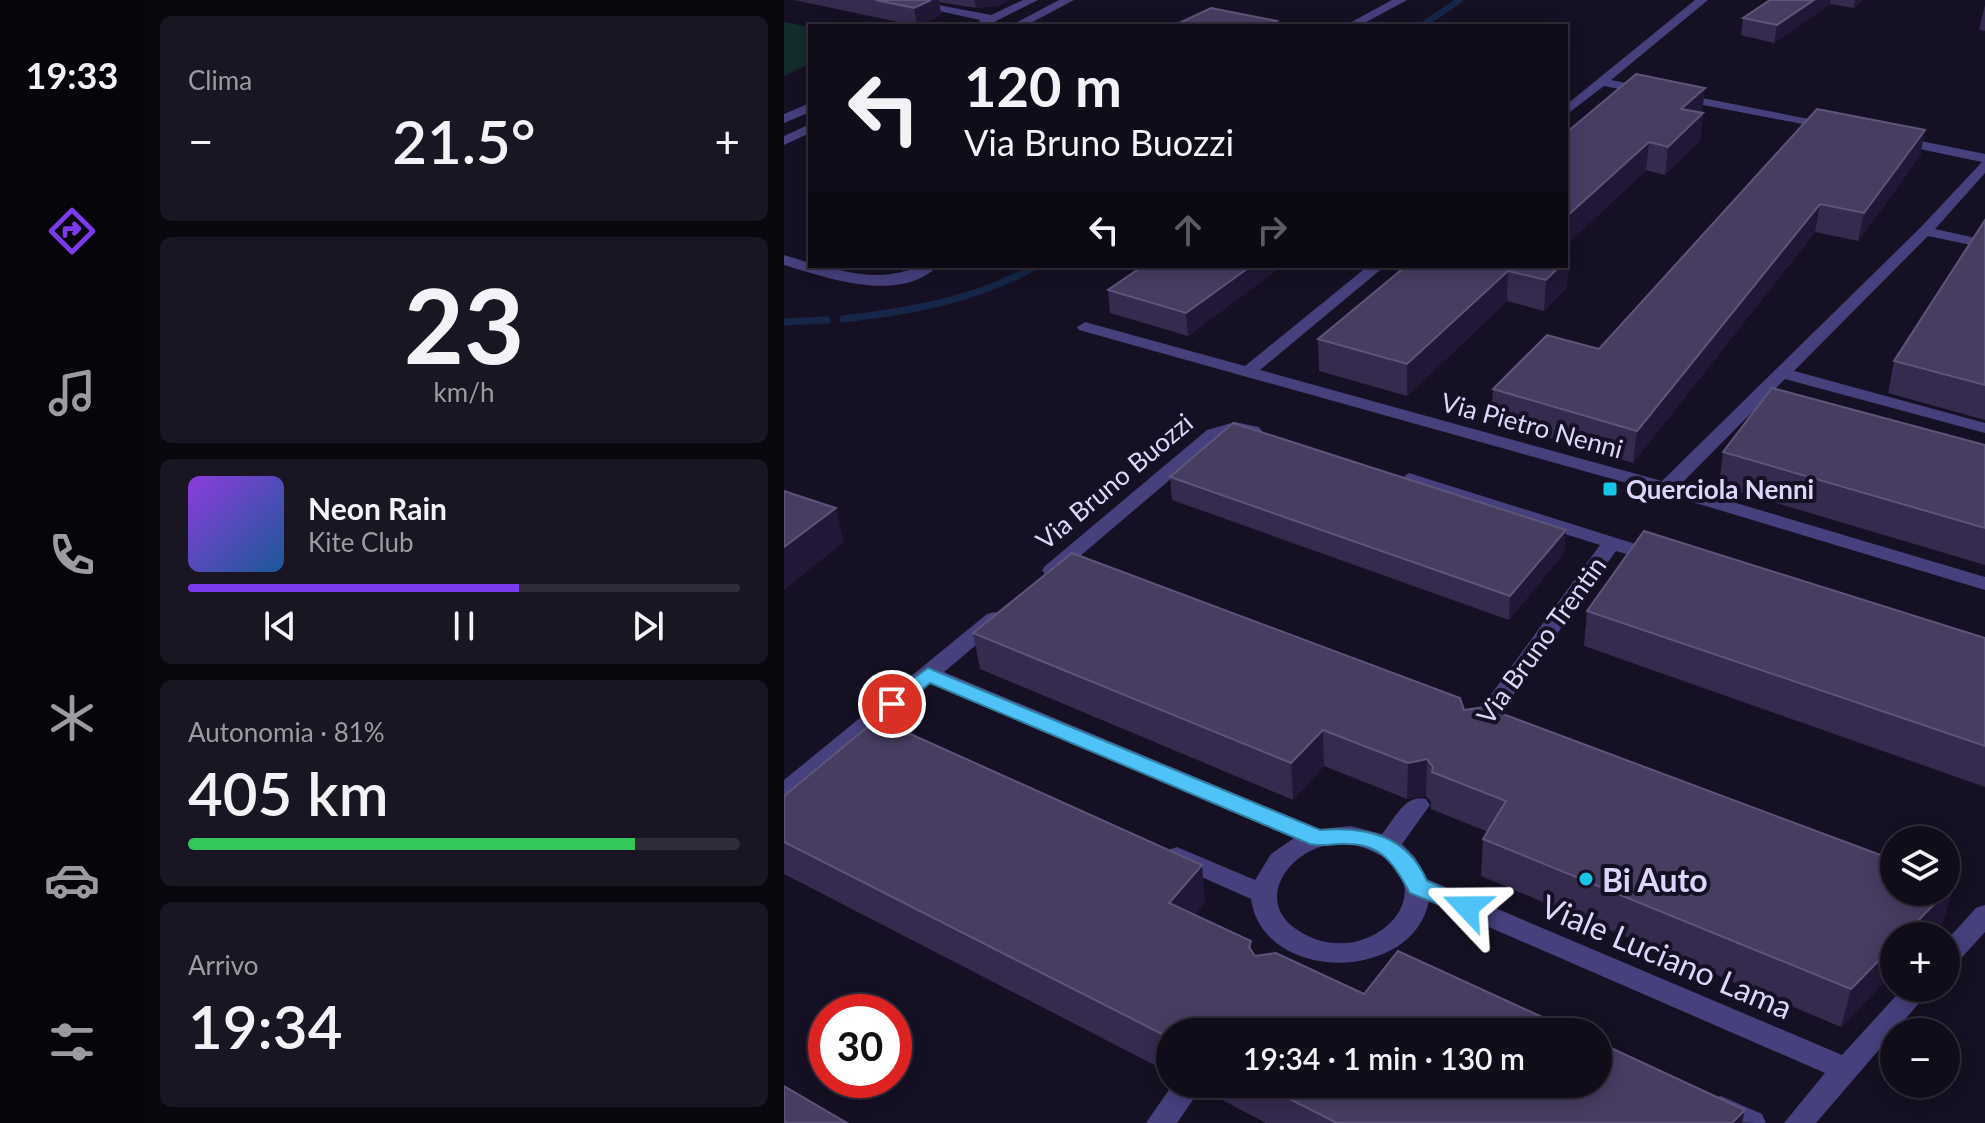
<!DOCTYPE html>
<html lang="it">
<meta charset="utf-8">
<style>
:root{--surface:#100c1a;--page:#191523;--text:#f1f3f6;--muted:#9c9ba2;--line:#302c39;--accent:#7c3aed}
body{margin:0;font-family:Lato,sans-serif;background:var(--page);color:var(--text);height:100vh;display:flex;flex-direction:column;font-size:30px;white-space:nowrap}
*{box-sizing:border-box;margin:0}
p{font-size:26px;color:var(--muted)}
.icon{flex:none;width:44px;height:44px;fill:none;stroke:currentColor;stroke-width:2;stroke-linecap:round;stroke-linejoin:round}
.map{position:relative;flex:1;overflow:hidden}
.drawer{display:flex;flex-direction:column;gap:16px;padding:16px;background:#09070e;width:640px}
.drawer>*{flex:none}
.hud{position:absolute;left:24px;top:24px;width:760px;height:244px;border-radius:0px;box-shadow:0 4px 20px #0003,0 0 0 2px var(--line);background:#100c1a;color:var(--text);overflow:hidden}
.buttons{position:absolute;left:1096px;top:826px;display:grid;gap:16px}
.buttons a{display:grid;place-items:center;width:80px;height:80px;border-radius:50%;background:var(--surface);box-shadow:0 4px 20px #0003,0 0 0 2px var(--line);font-size:40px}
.speed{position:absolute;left:24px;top:994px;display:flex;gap:16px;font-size:40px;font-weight:700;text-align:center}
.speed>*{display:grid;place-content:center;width:104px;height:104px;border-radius:50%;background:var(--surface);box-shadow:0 4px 20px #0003,0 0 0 2px var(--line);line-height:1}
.speed .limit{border:12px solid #d22;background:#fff;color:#111}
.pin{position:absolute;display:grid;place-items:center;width:68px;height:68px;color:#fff;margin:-34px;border:4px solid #fff;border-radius:50%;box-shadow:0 2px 8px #0007}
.me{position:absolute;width:88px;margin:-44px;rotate:293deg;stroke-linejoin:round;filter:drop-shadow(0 0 6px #0008)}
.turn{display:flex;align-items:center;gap:28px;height:168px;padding:0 24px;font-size:36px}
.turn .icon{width:104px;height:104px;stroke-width:2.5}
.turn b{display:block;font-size:56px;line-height:68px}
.lanes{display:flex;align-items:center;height:76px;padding:0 24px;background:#0003;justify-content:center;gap:40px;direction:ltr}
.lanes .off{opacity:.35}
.big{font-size:60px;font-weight:600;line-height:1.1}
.drawer .tile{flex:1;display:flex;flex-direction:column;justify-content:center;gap:12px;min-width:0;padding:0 28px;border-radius:12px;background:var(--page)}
.drawer .dial{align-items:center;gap:0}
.dial b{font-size:104px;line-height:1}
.song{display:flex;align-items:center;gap:24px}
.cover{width:96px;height:96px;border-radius:12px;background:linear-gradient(135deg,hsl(270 70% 55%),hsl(210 70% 35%))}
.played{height:8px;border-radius:4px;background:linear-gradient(90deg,var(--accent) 60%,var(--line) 60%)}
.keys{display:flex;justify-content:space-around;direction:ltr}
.heat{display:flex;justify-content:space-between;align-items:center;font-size:44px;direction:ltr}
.charge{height:12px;border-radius:6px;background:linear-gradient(90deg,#34c759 81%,var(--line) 0)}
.trip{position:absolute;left:372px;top:1018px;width:456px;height:80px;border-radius:40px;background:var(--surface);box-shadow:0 4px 20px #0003,0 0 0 2px var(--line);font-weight:600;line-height:80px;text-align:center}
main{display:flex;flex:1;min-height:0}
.tabs{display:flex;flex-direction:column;width:144px;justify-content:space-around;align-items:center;background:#06050a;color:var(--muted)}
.tabs .icon{width:56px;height:56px}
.tabs .selected{color:var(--accent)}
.tabs b{font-size:36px;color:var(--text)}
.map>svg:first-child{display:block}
</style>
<main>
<nav class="tabs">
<b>19:33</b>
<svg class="icon selected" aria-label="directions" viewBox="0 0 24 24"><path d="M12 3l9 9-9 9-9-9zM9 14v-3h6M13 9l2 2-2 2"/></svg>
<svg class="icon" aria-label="music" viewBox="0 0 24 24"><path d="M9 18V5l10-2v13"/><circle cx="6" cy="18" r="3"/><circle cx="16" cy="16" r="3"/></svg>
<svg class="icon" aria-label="phone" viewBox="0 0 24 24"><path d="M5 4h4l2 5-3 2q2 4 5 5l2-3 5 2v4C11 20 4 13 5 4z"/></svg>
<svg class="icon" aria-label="climate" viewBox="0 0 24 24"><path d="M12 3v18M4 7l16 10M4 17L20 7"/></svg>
<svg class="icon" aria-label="car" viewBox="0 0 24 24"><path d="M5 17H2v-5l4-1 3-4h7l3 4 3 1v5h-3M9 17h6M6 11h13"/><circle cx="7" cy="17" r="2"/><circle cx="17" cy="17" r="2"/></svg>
<svg class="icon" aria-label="filters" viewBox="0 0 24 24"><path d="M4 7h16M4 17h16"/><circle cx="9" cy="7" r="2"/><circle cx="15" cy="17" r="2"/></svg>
</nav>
<section class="drawer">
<div class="tile"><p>Clima</p>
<div class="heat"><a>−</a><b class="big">21.5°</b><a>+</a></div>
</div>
<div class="tile dial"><b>23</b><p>km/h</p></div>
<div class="tile">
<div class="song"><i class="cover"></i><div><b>Neon Rain</b><p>Kite Club</p></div></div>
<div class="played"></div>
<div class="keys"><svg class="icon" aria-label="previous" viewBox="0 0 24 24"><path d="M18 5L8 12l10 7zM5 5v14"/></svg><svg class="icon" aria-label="pause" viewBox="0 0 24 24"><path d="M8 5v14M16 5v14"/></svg><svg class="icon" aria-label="next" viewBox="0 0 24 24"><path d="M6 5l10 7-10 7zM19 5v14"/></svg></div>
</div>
<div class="tile"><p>Autonomia · 81%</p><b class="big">405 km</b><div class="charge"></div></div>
<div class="tile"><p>Arrivo</p><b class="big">19:34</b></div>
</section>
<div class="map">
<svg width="1201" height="1123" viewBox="0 0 1201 1123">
<rect width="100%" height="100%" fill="#151023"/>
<path fill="#142c2c" d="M0,22l26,5v37l-26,12z"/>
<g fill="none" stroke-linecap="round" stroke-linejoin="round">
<path stroke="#152648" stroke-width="6" d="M637,26l39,-26"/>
<g stroke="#152648" stroke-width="7">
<path d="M59,319c68,-8 132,-19 193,-53"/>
<path d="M0,322l43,-2"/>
</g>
<g fill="#46407d" fill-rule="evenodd">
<path d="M105,0h23l79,15 32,-15h15l-52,26h-9l3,-6z"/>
<path d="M275,0h15l-49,26h-15z"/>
<path d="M608,0h15l-48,26h-15z"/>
<path d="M911,0h13l-97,80 218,43 7,4 -2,3 -230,-44 -38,29v-10z"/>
<path d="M26,103v9l-26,11v-9z"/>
<path d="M26,124v9l-26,12v-9z"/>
<path d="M1112,136l89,18v19l-50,56 50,11v8l-57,-12 -134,135 191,52v10l-200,-54 -106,107 306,91v13l-326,-98 -580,-162 -2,-3 8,-5 160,44 123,-100h17l-125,104 402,111 258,-253 62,-66 -91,-19 -2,-3z"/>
<path d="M0,255l26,8v3c22,0 42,9 64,9 23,1 41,-9 64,-9 -39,38 -110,12 -154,-1z"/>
<path d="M451,422l24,5 3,4 -9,5 -17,-3 -17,5 -160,136h-14l-3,-4 3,-4 162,-136z"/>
<path d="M625,473l255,80 3,4 -10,6 -41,-12 -132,185h-16l-3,-5 3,-5 132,-181 -198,-62 -2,-4z"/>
<path d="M210,612l7,2 3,5 -3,5 -57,48 376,157 31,-3 31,8c12,-14 23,-41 44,-35l4,6 -28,39 13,13 12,22 415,176 61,-67h29l-116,135h-32l41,-50 -396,-172c-16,82 -166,83 -178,-2l-83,-37 -3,-6 3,-6 9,-3 78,33 16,-26 23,-16 -364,-155 -138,116 -8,2v-21l203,-166zM567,844c115,29 21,138 -55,85 -38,-26 -13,-70 24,-82 10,-3 21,-2 31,-3z"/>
<path d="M1201,905v27l-30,33 -9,3v-27l30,-33z"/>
<path d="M389,1084l30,1 -26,38h-31z"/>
<path d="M937,1096l41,18 4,9c-20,0 -49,0 -59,-15l4,-9z"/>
</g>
</g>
<g fill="#342b4f">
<path d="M10,0h215l-12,6 -21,2 -37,-6 2,13 -24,11z"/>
<path d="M986,0h92l-8,8 -24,-4 -56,39 -33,-8 2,-17z"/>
<path d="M1201,5v26l-6,-1z"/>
<path d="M919,113l-3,27 -35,35 -19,-5 -80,75v-112z"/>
<path d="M1141,130l-5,26 -62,85 -43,-9 -182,231 -142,-43 2,-31 106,-40z"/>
<path d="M1201,220v200l-97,-27 6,-32z"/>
<path d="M359,266h139l-94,70 -78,-23 -2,-23z"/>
<path d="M622,266h160l1,21 -23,24 -37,-10 -100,95 -88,-25 -1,-32z"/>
<path d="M1201,445v120l-266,-79 4,-34z"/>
<path d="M386,477l396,53 -2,23 -55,67 -337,-120z"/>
<path d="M803,611l398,27v149l-401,-141z"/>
<path d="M189,633l491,77 480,210 -103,107 -360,-151 2,-37 5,-7 -57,-23v-7l-5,-6 -19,3 -83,-33 -31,34 -313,-131z"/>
<path d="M0,796l421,106 -11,13 57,26v10l4,5 109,38 -194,38v41l-386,-199z"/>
<path d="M418,1084h396l144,39h-476l-63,-33z"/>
</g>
<g fill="#201836">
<path d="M147,0h8l2,15 -24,11 -3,-18z"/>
<path d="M190,0h35l-12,6 -21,2z"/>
<path d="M1030,0h17l-1,4 -56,39 3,-18z"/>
<path d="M1071,0h7l-8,8z"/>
<path d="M921,88l-3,26 -21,-5z"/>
<path d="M919,113l-3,27 -35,35 3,-28z"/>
<path d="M1141,130l-5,26 -62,85 6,-28z"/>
<path d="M865,142l-3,28 -80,75v-28z"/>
<path d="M1036,204l-5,28 -182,231 4,-32z"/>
<path d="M786,257l-3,30 -23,24 2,-31 14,-14h6v-6z"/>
<path d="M467,266h31l-94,70 -2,-23z"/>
<path d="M724,271l-1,30 -100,95v-32z"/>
<path d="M52,508l8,34 -60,48v-43z"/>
<path d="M782,530l-2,23 -55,67 1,-24z"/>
<path d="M539,730l1,36 -31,34 -2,-37z"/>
<path d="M643,759l-1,37 -19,3 1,-36z"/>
<path d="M418,865l3,37 -32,39 -4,-38z"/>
<path d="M1171,883l-11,37 -15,16h-26z"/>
<path d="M1110,945v27l-53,55 10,-38z"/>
<path d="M961,1110l-3,13h-10z"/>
</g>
<g fill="#463d61" stroke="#5d557a" stroke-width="2">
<path d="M92,0h55l-17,8z"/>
<path d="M986,0h44l-37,25 -34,-7z"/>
<path d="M427,8l66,13 -9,5h-95z"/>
<path d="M852,74l69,14 -24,21 22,4 -35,34 -19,-5 -83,75v-84z"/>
<path d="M1033,109l108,21 -61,83 -44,-9 -183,227 -144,-42 54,-54 52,14z"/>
<path d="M1201,220v165l-91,-24z"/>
<path d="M359,266h108l-65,47 -78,-23z"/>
<path d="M622,266h154l-14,14 -38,-9 -101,93 -89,-25z"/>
<path d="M988,388l213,57v83l-262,-76z"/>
<path d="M449,423l333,107 -56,66 -340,-119z"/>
<path d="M0,491l52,17 -52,39z"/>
<path d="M860,531l341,107v108l-398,-135z"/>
<path d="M288,553l388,145 4,12 20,-3 410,153v32h52v-12l9,3 -52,53h-9v9l-43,44 -368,-150 23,-38 -74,-29 1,-5 -6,-8 -19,4 -85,-33 -32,33 -318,-130z"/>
<path d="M93,719l325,146 -33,38 82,38 -2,6 6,9 21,-3 88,41 34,-43 177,81h-405v6l-386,-196v-46z"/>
<path d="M814,1042l147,68 -13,13h-395l-77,-39h338z"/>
<path d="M0,1086l63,37h-63z"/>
</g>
<path fill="#4fc3f7" stroke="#337fa1" stroke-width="2" d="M144,668l392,162c45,-4 87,5 107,51l48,20 3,6 -3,6 -8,3 -57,-23c-15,-27 -27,-49 -62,-49 -13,-1 -25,3 -38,0l-380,-161 -31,26h-14l-3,-5 3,-5z"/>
<g fill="#16c6e7" stroke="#151023" stroke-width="3">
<rect x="818" y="481" width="16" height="16" rx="4"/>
<circle cx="802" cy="879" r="8"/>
</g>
<g text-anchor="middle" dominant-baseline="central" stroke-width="8" stroke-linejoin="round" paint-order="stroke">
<g font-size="26" fill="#dcd6fb" stroke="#151023">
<text transform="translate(748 425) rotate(15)">Via Pietro Nenni</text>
<text transform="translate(330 481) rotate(-40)">Via Bruno Buozzi</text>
<text transform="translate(757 640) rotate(-54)">Via Bruno Trentin</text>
</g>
<g font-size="26" font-weight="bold" fill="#dcd6fb" stroke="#151023" text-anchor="start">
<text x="842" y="489">Querciola Nenni</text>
</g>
<g font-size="32" font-weight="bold" fill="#dcd6fb" stroke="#151023" text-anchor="start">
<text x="818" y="879">Bi Auto</text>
</g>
<g font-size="32" fill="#dcd6fb" stroke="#151023">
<text transform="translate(883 956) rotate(23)">Viale Luciano Lama</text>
</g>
</g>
</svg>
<div class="buttons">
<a><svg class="icon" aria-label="layers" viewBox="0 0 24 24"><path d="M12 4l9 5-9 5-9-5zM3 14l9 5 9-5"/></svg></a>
<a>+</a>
<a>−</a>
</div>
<div class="speed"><div class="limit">30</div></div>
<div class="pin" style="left:108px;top:704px;background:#d93025"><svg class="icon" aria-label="arrive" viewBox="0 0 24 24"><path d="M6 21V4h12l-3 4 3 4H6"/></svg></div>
<svg class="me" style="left:683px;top:907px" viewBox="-20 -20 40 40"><path d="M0-17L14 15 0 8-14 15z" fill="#4fc3f7" stroke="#fff" stroke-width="4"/></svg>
<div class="trip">19:34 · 1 min · 130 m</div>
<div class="hud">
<div class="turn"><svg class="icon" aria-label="left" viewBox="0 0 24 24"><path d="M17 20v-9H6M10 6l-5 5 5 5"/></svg><div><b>120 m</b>Via Bruno Buozzi</div></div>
<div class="lanes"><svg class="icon" aria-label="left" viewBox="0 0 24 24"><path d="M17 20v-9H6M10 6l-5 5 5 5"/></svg><svg class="icon off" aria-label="ahead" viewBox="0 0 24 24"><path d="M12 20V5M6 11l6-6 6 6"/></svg><svg class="icon off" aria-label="right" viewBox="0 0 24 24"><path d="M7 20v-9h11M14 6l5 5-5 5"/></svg></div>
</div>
</div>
</main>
